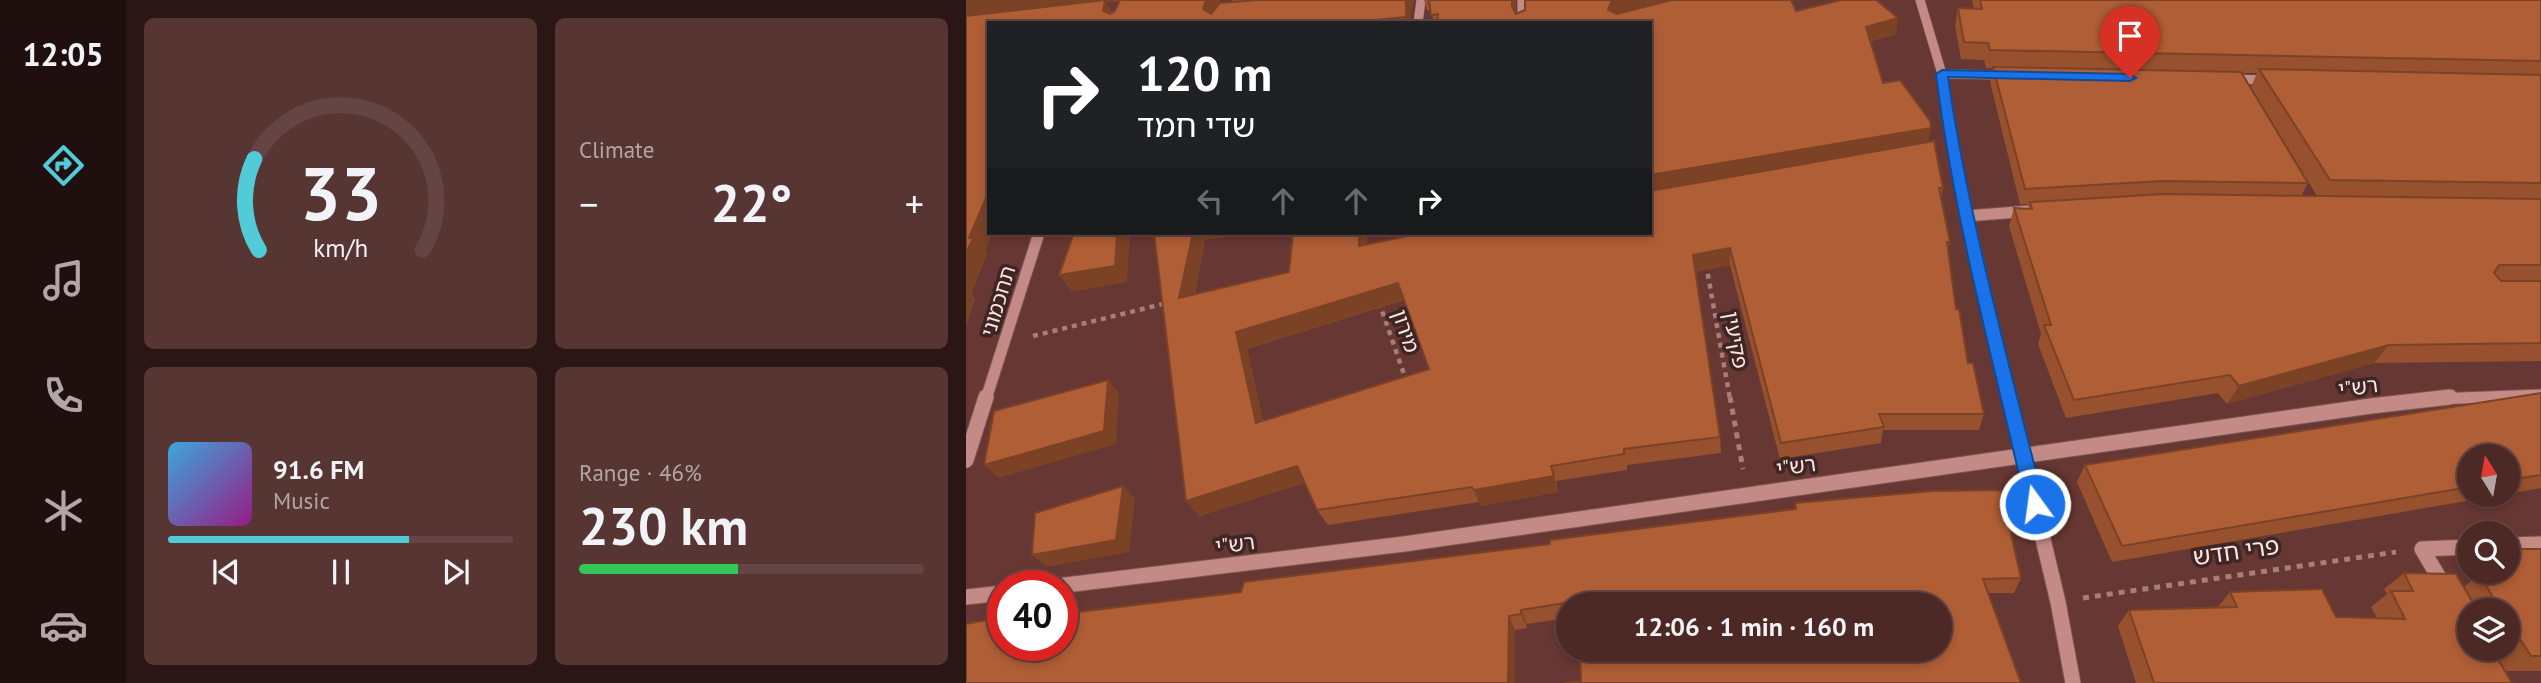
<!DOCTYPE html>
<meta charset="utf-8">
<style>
:root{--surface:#4d2926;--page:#573532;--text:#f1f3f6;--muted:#b3a6a7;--line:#644543;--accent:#52cbd9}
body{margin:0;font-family:"PT Sans","Noto Sans Hebrew",sans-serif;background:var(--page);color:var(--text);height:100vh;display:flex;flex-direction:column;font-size:26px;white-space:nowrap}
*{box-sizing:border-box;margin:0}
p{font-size:23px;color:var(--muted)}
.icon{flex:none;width:38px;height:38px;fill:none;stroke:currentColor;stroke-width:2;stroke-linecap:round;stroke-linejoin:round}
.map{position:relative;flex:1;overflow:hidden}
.drawer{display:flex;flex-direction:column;gap:18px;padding:18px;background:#2a1715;width:840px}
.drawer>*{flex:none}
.top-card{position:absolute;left:21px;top:21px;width:665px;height:214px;border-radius:0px;box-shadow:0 4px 10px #0003,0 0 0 2px var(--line);background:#202124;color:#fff;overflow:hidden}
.needle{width:46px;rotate:349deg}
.buttons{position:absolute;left:1491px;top:444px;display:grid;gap:14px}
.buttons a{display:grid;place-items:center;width:63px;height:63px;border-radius:50%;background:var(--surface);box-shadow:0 4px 10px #0003,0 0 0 2px var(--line);font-size:35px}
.speed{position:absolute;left:21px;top:570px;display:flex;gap:14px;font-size:35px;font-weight:700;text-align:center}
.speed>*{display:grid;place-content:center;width:91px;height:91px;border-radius:50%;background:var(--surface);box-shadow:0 4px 10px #0003,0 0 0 2px var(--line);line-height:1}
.speed .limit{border:10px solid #d22;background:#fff;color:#111}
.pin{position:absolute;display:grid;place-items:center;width:60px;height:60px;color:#fff;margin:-72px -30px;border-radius:50% 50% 50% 0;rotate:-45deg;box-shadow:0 0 7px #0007}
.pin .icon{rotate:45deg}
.me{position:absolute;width:77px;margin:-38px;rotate:346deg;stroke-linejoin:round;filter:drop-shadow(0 0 5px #0008)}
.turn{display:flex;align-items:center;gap:24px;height:147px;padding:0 35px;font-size:32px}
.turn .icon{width:91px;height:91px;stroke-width:2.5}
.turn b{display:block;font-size:49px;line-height:60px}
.lanes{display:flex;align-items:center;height:66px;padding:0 35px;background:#0003;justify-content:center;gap:35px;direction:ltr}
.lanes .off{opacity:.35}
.big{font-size:52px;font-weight:800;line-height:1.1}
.drawer .tile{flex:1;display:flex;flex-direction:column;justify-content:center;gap:10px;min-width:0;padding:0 24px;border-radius:10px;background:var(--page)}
.drawer .dial{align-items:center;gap:0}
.dial svg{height:182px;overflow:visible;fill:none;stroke:var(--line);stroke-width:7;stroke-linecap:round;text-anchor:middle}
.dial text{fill:var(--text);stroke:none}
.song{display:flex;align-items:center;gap:21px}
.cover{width:84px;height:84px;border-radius:10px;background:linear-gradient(135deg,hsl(200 70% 55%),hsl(310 70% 35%))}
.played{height:7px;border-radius:4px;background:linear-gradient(90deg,var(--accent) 70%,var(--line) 70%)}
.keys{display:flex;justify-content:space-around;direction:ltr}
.heat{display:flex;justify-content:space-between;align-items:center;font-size:38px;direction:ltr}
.charge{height:10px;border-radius:5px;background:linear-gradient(90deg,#34c759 46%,var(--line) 0)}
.drawer .tiles{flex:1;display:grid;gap:18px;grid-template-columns:repeat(2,1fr)}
.trip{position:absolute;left:590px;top:592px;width:396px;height:70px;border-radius:35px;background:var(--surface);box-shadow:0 4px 10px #0003,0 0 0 2px var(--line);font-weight:800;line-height:70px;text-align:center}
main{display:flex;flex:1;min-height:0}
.menu{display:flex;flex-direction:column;width:126px;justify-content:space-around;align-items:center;background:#1f100f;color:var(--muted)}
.menu .icon{width:49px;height:49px}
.menu .active{color:var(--accent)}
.menu b{font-size:32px;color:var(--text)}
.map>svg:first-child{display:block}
</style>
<main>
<nav class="menu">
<b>12:05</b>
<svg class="icon active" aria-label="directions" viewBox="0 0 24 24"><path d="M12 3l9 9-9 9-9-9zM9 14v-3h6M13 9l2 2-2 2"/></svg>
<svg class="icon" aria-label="music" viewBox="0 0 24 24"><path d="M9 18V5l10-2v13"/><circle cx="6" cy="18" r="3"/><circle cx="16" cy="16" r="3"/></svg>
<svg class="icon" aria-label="phone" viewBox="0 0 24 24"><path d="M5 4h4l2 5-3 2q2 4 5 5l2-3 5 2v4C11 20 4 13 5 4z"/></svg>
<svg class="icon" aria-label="climate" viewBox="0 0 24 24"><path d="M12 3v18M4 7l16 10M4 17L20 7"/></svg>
<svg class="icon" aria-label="car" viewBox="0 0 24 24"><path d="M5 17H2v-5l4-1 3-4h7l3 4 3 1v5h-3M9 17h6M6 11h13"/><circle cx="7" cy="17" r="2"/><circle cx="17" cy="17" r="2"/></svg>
</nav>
<section class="drawer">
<div class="tiles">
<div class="tile dial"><svg viewBox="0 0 100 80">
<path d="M14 69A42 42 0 1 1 86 69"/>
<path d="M14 69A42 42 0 0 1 12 29" stroke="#52cbd9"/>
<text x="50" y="56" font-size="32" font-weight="700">33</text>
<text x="50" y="72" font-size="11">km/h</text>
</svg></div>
<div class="tile"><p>Climate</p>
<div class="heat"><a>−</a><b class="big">22°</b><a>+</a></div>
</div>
<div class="tile">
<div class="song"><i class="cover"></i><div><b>91.6 FM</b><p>Music</p></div></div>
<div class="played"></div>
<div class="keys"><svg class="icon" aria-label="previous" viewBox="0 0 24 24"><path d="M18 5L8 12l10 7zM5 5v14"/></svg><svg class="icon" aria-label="pause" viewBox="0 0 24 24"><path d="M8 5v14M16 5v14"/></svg><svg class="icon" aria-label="next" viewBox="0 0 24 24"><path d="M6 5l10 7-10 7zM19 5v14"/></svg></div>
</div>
<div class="tile"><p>Range · 46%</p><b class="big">230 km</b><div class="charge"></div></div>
</div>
</section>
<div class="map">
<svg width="1575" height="683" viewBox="0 0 1575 683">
<rect width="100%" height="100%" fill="#673733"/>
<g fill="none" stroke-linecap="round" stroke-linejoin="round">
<defs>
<g id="minor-far2">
<path d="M556,0v23"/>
<path d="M954,0l22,74 16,102"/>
<path d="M452,23l3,-23"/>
<path d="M976,74l66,1"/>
<path d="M1263,79l41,1"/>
</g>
<g id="minor-far1">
<path d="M992,174l52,225"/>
<path d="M1000,216l64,-5"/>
<path d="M20,399l53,-166"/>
<path d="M1468,399l107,-4"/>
</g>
<g id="minor">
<path d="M1043,397l49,205 15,81"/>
<path d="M0,460l20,-63"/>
<path d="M1542,545l33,-1"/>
<path d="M91,586l347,-42 967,-138 79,-9"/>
<path d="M1478,586l-22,-37 47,-2"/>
<path d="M0,597l37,-4"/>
</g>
</defs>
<use href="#minor-far2" stroke="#7c5552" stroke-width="10"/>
<use href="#minor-far1" stroke="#7c5552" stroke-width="13"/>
<use href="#minor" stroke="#7c5552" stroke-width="17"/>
<g stroke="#a57f7b" stroke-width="4.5" stroke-dasharray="5 5" stroke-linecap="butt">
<path d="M740,264l24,135"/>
<path d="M413,302l27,78"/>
<path d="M67,336l134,-33"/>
</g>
<g stroke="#a57f7b" stroke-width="5" stroke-dasharray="6 6" stroke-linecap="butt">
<path d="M764,397l13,72"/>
<path d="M1117,598l313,-46"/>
</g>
<use href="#minor-far2" stroke="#c48b86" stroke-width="9"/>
<use href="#minor-far1" stroke="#c48b86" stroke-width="11"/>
<use href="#minor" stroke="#c48b86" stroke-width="15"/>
</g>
<g fill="#97512e" fill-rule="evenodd">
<path d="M0,0h254l-1,4 14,-2 -1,-2h182l-3,12v11h-422l-4,229 2,2 -16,40 4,5 -9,26zM154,1l-5,10 -3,2 -6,-11z"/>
<path d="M458,0h92v14l280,-3 100,23 -25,7 12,42 46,59 14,46 -2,10 9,44 -2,7 8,60 12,54 16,51 -5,16h-96l-2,13 -101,16 -50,-194 -35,7 25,165 1,16 -94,12v5l-71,11 2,11 -78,14 -1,-4 -151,23 -11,-15 -13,-27 -105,33 -13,-15 -32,-268h95l-44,7 -10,54 94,-22 78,-39v12l283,-12v-210h-216l-3,-13h-4zM438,300l25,69 -166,52 -16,-72z"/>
<path d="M1006,0h569v361l-167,2 -147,41 -9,-11 -152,25 -28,-74 3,-10 -32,-108 5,-18 14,1 1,-5h-9l-30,-122 3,-14h-7l-2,-8 -23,-1 -6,-33 3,-18 16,1zM1275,73h16l-6,14 66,109h-16l7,-13z"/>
<path d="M1575,393v95l-33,6v-37h-39v38h32l-389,67 -35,-80 8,-17z"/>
<path d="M829,503l226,75 -7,15h-26l-407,88 358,-77h-371v14l-41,6v4l-12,2 -512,16 238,-54 309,-48 245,-35z"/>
<path d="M1575,549v122h-35l-6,-11 12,23h-376l-18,-57 11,-16 88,-2 13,-16 106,25 41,1 -6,-11 16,-13 -3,-5 20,-16 60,14 7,-6 -9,-15 7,-5v11h39zM1503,611h39v38h-39z"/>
</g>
<g fill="#7b4226">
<path d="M19,0h137l-16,2 8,14 -148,3v-17z"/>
<path d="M240,0h14l-9,23 -8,-14z"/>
<path d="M440,0h8l-3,12v11h-4l-1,-6z"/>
<path d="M546,0h4l-1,23 -3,-16z"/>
<path d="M653,0h59l-65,18 -5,-8 3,-8z"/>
<path d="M932,18l-2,16 -31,8 1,-15z"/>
<path d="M965,128l-3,16 -278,48v-17z"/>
<path d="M23,191v42h3l-7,19 2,2 -16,40 4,5 -9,26v-72l3,-15z"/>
<path d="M151,233h13l-3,49 -55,10 -13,-17z"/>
<path d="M227,233h56l-44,7 -14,75 -12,-17z"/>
<path d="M393,233h8l-1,30 -7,-17z"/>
<path d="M764,248v17l-36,7 -1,-17z"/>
<path d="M432,283l7,16 -158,50 20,90 -11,-16 -20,-91z"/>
<path d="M1423,345l-15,18 -147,41 12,-18z"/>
<path d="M142,380l11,13 -3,51 -117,34 -15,-13z"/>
<path d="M331,466l10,16 -108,34 -13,-15z"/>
<path d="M585,466l7,26 -78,14 -6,-16z"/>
<path d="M157,486l12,13 -6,53 -82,15 -15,-12z"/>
<path d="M555,610l6,14v4l-6,-14z"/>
<path d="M543,616l6,14v53h-7z"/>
</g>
<g fill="#b05e36" stroke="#7b4226" stroke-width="2" fill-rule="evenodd">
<path d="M0,0h19l-19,2z"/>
<path d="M139,0l-2,11 7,3 5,-3 5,-11h86l-3,9 8,5 9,-11 38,-3h148v17l-63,6h-354v168l-20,47h4l-7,15v-237z"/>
<path d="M463,0h83v7l4,7 9,-4v-10h94l-8,2 -3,8 9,4 55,-14h119l5,11 45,-11h35l22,18 -32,9 17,56 17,-3 30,41 1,7 -281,47v-152h-213l1,-9 -7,1z"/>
<path d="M1014,0h561v61l-551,-11 -2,-7 -24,-1 -6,-34 24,1z"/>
<path d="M1027,67l248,5 67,111 -145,-2 -138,8z"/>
<path d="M1293,69l282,6v108l-211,-3z"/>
<path d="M968,141l9,47h-4l11,54h-3l9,67h3l9,54h5l11,51h-105l5,13 -103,16 -51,-195 -37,7 27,182 -96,12v5l-73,12 3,10 -80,14 -2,-3 -155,23 -20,-44 -111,35 -32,-268h39l-14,65 110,-26 4,-39h66v13l63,-13h228v-42zM432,283l31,86 -173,54 -20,-91z"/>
<path d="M1198,194l377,5v66h-42l-5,8 7,8h40v62l-152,2 -150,41 -9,-11 -156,25 -30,-75h7l-37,-117 18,1 -2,-7z"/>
<path d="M108,233h43l-2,33 -56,9z"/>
<path d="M142,380l-4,51 -120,34 10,-54z"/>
<path d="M1575,393v82l-33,5v-23h-39v30l-347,59 -37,-81z"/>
<path d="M157,486l-7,54 -84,15 3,-42z"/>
<path d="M1035,490l20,88 -38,1 38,104h-457l17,-2 -1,-32h359v-45h-361v-3l-57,9v4l-12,2 -1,67h-542v-59l37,-7v29h59v-32l179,-22 3,-10 306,-38v-4l246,-31 -1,-6 138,-12z"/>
<path d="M1542,549h33v107h-10l-18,-28 -5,-3v-14h-7l-21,-36h19l-1,-3h10z"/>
<path d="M1438,573l52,1 22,37h-9v38h34l3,7h-10l16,27h-358l-25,-73 108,-3 -7,-15 92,-3 14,28 69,2 -14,-28h22z"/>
</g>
<path fill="#1a73e8" stroke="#114b97" stroke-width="2" d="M976,70l188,4 6,4 -6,3 -182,-4c21,144 61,285 96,427l-3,5 -6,3 -7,-3 -2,-5c-33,-143 -72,-285 -90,-430z"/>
<g text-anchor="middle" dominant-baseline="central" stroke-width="7" stroke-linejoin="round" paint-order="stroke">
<g font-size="21" fill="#fee5e2" stroke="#3d2624">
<text transform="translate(32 301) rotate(-73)">תחכמוני</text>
<text transform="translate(440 331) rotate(71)">מירון</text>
<text transform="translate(770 340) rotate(80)">פקיעין</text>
<text transform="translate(1392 387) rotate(-7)">רש"י</text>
<text transform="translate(830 466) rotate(-8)">רש"י</text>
<text transform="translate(269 544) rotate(-7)">רש"י</text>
</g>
<g font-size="24" fill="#fee5e2" stroke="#3d2624">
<text transform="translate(1270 551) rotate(-8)">פרי חדש</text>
</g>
</g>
</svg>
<div class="buttons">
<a><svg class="needle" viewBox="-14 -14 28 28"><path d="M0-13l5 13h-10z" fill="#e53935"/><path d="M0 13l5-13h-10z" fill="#b3a6a7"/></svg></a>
<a><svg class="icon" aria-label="search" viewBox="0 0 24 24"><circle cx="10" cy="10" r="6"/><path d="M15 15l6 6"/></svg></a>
<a><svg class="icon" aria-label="layers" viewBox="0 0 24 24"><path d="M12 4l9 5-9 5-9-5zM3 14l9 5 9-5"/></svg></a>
</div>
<div class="speed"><div class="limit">40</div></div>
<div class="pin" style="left:1164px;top:78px;background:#d93025"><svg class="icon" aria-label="arrive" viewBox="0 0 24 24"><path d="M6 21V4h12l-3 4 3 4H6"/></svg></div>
<svg class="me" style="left:1069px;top:504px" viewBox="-20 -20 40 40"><circle r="17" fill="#1a73e8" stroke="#fff" stroke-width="3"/><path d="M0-11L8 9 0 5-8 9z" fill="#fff"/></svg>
<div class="trip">12:06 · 1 min · 160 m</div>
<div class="top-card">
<div class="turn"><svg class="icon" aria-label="right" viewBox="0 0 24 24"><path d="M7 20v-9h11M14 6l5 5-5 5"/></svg><div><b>120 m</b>שדי חמד</div></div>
<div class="lanes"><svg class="icon off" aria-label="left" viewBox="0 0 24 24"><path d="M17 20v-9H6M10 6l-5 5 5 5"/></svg><svg class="icon off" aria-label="ahead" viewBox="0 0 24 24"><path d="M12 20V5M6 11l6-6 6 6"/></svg><svg class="icon off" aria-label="ahead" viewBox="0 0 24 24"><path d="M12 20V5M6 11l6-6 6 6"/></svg><svg class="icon" aria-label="right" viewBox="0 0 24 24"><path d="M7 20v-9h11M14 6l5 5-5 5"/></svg></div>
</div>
</div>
</main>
